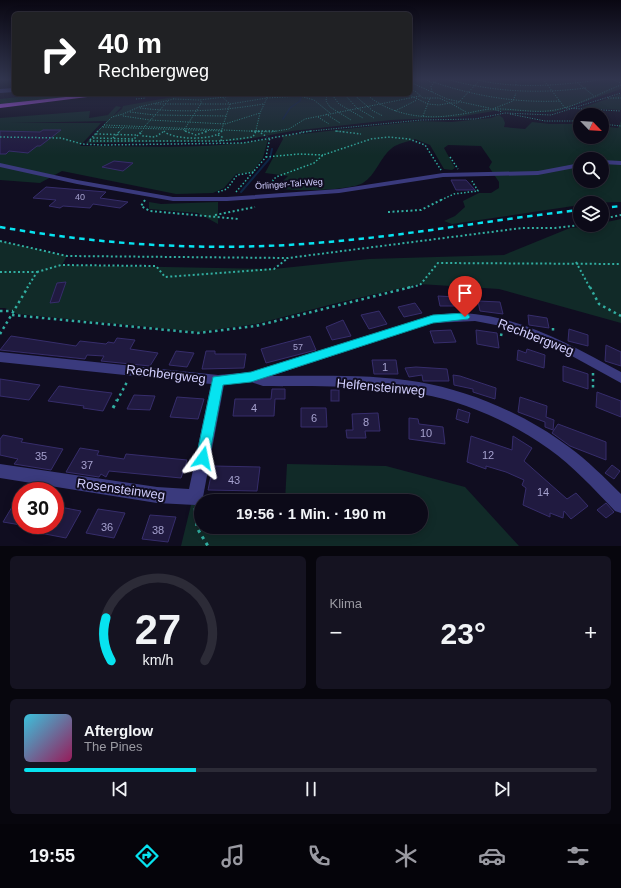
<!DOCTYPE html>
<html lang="de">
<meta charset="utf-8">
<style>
:root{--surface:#0c0a18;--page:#151321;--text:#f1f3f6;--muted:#9a9aa2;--line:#2c2b37;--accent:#07e3f0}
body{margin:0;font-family:Helvetica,sans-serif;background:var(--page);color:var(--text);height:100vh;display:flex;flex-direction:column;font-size:15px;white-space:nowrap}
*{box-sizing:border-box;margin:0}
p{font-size:13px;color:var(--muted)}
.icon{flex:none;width:22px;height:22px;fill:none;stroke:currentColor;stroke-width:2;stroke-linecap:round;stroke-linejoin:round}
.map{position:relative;height:546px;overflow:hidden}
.side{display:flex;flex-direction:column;gap:10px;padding:10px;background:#07060d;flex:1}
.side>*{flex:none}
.top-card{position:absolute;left:12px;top:12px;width:400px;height:84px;border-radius:6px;box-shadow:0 2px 10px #0003,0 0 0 1px var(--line);background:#202124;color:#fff;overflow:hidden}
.needle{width:26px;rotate:115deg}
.tools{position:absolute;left:573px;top:108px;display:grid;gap:8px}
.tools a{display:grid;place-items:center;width:36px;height:36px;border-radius:50%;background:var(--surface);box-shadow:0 2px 10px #0003,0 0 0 1px var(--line);font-size:20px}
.speed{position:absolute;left:12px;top:482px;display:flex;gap:8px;font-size:20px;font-weight:700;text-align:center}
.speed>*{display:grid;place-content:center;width:52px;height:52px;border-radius:50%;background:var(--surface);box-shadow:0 2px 10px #0003,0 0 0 1px var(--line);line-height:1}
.speed .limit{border:6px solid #d22;background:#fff;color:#111}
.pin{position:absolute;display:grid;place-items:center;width:34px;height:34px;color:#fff;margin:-41px -17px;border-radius:50% 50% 50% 0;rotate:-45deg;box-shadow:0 0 4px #0007}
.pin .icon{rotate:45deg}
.me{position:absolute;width:44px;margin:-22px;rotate:12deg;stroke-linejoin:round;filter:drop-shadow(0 0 3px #0008)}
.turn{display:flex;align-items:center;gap:14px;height:84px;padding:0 20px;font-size:18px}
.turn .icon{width:52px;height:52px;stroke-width:2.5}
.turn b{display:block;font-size:28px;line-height:34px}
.big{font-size:30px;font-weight:700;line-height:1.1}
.side .card{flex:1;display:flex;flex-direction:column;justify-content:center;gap:6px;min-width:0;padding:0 14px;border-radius:6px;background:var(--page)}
.side .dial{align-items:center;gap:0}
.dial svg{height:104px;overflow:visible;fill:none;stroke:var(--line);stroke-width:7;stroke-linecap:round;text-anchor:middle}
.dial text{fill:var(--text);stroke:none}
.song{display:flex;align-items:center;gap:12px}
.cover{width:48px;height:48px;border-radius:6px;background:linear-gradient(135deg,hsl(190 70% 55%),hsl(330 70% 35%))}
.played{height:4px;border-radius:2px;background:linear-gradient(90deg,var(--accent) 30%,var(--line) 30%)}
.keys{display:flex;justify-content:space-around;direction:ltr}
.heat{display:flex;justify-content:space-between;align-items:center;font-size:22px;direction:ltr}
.side .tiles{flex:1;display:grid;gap:10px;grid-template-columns:1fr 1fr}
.card:last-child{grid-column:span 2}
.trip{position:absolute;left:194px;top:494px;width:234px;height:40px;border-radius:20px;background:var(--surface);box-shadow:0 2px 10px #0003,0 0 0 1px var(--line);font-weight:700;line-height:40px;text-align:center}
.tab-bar{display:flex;height:64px;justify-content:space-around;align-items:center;background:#05040a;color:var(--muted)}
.tab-bar .icon{width:28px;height:28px}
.tab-bar .active{color:var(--accent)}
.tab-bar b{font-size:18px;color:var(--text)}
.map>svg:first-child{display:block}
</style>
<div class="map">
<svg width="621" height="546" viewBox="0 0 621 546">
<rect width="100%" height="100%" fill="#100d20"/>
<g fill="#112a28" fill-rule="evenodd">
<path d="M410,79h211v10l-66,23 -61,-1 -36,6 -67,3 -99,11 -55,10 -151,2 21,-22 -96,2h90l-21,23c62,0 127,4 188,-7l-5,19 -11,14 -16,2 -12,14 -11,5 -37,1 -114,-23 -22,12 -40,-3v-62l90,-7 -1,7 19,-3 8,-9 5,1 -8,9 9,-7 1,-3 55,-10v-2h232z"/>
<path d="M46,94h53l-99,11v-6z"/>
<path d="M621,94v16l-40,-2z"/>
<path d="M499,115l4,3 2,5 -1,4 21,2 7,-7 18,2h30v13h22v-11l16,2 3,-7v81l-41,1v2l-128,19 -8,-3 11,-5 10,-9 -2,-6 16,-8h12l8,-5v-6l-10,-15 3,-5 -11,-16 -33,-1 -4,3 11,20 -3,2 -8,-1 -14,-24 -15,-6c-7,3 -17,4 -23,9 -12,9 -16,27 -29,35 -15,8 -65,8 -82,6l1,-7 6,-6 -23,-3 18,-34 -1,-3 138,-15 32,1 39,-4zM580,159h22v22h-22z"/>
<path d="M149,202l12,2 57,-2v22l-20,-11 -49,-4z"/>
<path d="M621,219v104l-122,-34 -80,-5 -82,19 -81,21 -58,8 -181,-18 -12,-6h-5v-67l67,15 -5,9 212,4 95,-10 135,-4 66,-27 32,-3v-2z"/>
<path d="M287,464l99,2 79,21 54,59h-338l10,-41h10v22h220v-26h-136z"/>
</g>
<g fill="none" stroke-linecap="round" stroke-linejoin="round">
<path stroke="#0d2544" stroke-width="1.5" d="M283,119l7,-11 10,-7 1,-5 -2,-2"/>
<path stroke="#0d2544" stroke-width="2" d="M241,192l29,-34 2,-9"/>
</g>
<g fill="#201a40" stroke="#362d6b">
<path d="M43,130h18l-21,16h-3l-9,7 -19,-2 -3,3h-6v-23l40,1z"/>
<path d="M114,161l19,2 -10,8 -21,-4z"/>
<path d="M451,180h15l9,10h-19z"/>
<path d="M46,187l60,5 -6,6 28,4 -8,6 -27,-4 -3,4 -27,-2 -3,2 -11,-2 7,-6 -23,-2z"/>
<path d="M66,282l-7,20 -9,1 7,-20z"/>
<path d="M438,296l19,1 2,9h-19z"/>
<path d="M478,301l22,1 3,12 -23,-3z"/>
<path d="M415,303l7,10 -18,4 -6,-10z"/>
<path d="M379,311l8,13 -18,5 -8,-14z"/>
<path d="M528,315l19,3 2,10 -20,-3z"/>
<path d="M343,320l8,16 -19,4 -6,-13z"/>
<path d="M569,329l19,6v11l-20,-5z"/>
<path d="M451,330l5,12 -22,1 -4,-12z"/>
<path d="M476,330l21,3 2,15 -22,-4z"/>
<path d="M11,336l65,10 4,-5 26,3 2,-2 6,1 3,-5 18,2 -5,9 28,4 -8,13 -49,-5 3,-5 -17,-1 -2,4 -85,-9z"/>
<path d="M310,336l6,14 -50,13 -5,-14z"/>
<path d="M606,345l15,7v14l-16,-5z"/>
<path d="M527,349l18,6 -1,13 -27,-8 1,-10 8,3z"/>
<path d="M176,351l18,2 -7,14 -18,-2z"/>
<path d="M206,351h9v3h31l-2,14 -42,1z"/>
<path d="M372,360h24l2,14h-24z"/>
<path d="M563,366l25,8v15l-25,-8z"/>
<path d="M416,367l31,2 2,12h-26l-1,-6 -13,2 -4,-9z"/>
<path d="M453,375l7,1 36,12 -1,11 -22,-7v-3l-19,-4z"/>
<path d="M0,379l40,6 -11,15 -29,-4z"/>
<path d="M59,386l20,3 33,4 -9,18 -20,-3 1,-2 -36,-5z"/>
<path d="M272,389h13v10h-10l-1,17h-41l2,-17h36z"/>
<rect x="331" y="390" width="8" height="11"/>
<path d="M597,392l24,9v16l-25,-10z"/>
<path d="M134,395l21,1 -5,14 -23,-1z"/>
<path d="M177,397l27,2 -6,20 -28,-2z"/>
<path d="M520,397l27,9 -1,11 8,3 -1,10 -8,-3v-5l-27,-10z"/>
<path d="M301,408h25l1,19h-26z"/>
<path d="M458,409l12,4 -2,10 -12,-4z"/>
<path d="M378,413l2,18h-15l1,7h-19l-1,-8h7l-1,-16z"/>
<path d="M409,418l9,1 1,5 24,3 2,17 -36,-5z"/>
<path d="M558,424l48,18v18l-36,-14 -18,-13z"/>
<path d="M3,435l20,4 -2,3 42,7 -12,21 -37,-6 4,-5 -18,-4v-16z"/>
<path d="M471,436l41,14 1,-14 19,12 -8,13 43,38 9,-6 12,13 -17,13 -7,-8 -1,7 -13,-5v4l-27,-12 3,-17 -4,-3 2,-5 -18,-8 -20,-6v3l-19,-7z"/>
<path d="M80,448l19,3 -2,4 27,4 2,-5 61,6 -6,18 -72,-7 -3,6 -5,-3 -2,3 -33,-5z"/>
<path d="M612,465l8,6 -6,8 -9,-6z"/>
<path d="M213,466l47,1 -3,24 -49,-1z"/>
<path d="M21,492v33l-18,-3z"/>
<path d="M606,503l8,9 -8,6 -9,-8z"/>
<path d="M55,506l26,5 -15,27 -26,-5 5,-8h10z"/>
<path d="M98,509l27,4 -11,25 -28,-5z"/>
<path d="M150,515l26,2 -8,25 -26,-3z"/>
</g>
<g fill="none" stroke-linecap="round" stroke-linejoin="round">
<g stroke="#31aea1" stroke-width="1" stroke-dasharray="1 1.5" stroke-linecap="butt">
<path d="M425,79l7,4"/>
<path d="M446,79c47,13 91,15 140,9"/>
<path d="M473,79c45,11 89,6 134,0"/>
<path d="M516,79v7"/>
<path d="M543,79l22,29 56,3"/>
<path d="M573,79l21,17"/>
<path d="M612,79l9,4"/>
<path d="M410,82l37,17 42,9"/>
<path d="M433,82c42,14 82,21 127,19"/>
<path d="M410,90l5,1 8,7h16l11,5h8l23,-24"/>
<path d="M432,92l-1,-6 7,-7"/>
<path d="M171,94l3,5"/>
<path d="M182,94h4"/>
<path d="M195,94h15"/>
<path d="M219,94l11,10 -9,28"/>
<path d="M251,94l-52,6 -25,-1 -35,8 -16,7v2l27,4 75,4 35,-11"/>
<path d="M327,94l6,2 6,8 24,14"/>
<path d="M327,94l-1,7 4,6 21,13"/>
<path d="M344,94l13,14 17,10"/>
<path d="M353,94l20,17 10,5"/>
<path d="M366,94c24,21 58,26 89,21 12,-1 24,-5 36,-6 22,-1 43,5 64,1 23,-4 45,-17 66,-25"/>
<path d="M407,94l21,10 11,1 11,-2 16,9"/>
<path d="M367,95l40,-1"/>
<path d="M115,96l20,-2"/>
<path d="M136,96l8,-1"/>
<path d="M223,96l14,-2"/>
<path d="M608,98h13"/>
<path d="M136,99l10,-1"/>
<path d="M155,104h75l37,-6 33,-2 14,4 16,13"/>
<path d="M140,108c41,5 82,3 123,-4"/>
<path d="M495,108l18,-7 3,-8"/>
<path d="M493,109l9,3"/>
<path d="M395,111l22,-11"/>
<path d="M130,112l24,3 73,1"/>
<path d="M326,114l14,9"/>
<path d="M510,114l35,7h35"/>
<path d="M423,116l7,-18"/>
<path d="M318,117l11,7"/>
<path d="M602,124l19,2"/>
<path d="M104,125l167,7 18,-3 16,-10 115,-23"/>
<path d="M145,126l23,-25"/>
<path d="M103,127l120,4"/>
<path d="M335,131l10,1"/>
<path d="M97,132l15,-15 11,-3"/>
<path d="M119,132l4,-4"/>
<path d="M141,132l2,-2"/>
<path d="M164,132l1,-2"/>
<path d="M187,132l-3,-2 18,-28 -2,-1"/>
<path d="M206,132l2,-1"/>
<path d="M255,132l1,-2"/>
<path d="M259,132l-3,-2 4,-17 7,-15 -2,-4"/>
<path d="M301,132l120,-12 54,-1 30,-6 46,2 70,-22"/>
</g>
<g stroke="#31aea1" stroke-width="1.5" stroke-dasharray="1.5 2" stroke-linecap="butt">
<path d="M98,131l-9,10h132l32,-4 3,-6"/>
<path d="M164,131c8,9 50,10 58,0"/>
<path d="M185,131l11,4 12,-4"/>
<path d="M251,131h25"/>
<path d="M258,131l9,6"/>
<path d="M336,131l25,3"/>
<path d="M140,133l3,3 12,1 8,-5"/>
<path d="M96,134l41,1"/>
<path d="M218,135l4,2 -1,4"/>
<path d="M0,137l61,1 21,6 21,1 140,-2 68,-12"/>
<path d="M93,138l41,1"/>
<path d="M113,138l7,-7"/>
<path d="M132,141l10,-10"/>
<path d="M266,157l33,-3 24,1"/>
<path d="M450,157l8,12"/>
<path d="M268,189l5,-3v-6l3,-3 38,-14 9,-8 48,-16 17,-2 21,2 16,6 16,25"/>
<path d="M218,192l9,-3 10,-14 17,-3"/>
<path d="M236,192l30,-35 4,-20"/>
<path d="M441,200l13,-6 24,-3 -6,-10"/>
</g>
<g stroke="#31aea1" stroke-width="2" stroke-dasharray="2 2.5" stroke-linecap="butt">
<path d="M145,200l-4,6 9,5 89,8"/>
<path d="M388,212l33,-2 22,-11"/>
<path d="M215,215l40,-8"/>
<path d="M602,219l19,-4"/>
<path d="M0,241l67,15 221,2 234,-30h33l25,-3"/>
<path d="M576,262l14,26"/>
<path d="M0,272h37l-10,16"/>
<path d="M37,272l24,-7 95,1 9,11 109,-8 14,-11"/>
<path d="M407,288l13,-3 18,-22 183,1"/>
</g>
<g stroke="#31aea1" stroke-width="2.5" stroke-dasharray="2.5 3.5" stroke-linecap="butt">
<path d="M590,287l9,17 22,12"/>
<path d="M0,311h13"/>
<path d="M12,315l186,18 58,-7 155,-39"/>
<path d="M553,328v5"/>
<path d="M0,334l28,-47"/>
<path d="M501,336l1,-5"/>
<path d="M593,373v17"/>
<path d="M117,401l11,-21"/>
</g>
<g stroke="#31aea1" stroke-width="3" stroke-dasharray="3 4.5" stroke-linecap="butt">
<path d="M113,408l4,-8"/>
<path d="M195,508l2,20 11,18"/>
</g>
<g fill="#3a3a7d" fill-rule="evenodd">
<path d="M14,88v4l-14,1v-4z"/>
<path d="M602,160l19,1v4l-19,-1z"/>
<path d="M0,163l77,17 96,17h54l112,-8 104,-16 95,-2 42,-8v4l-42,8 -95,2 -104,16 -112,8h-54l-96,-17 -77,-17z"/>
<path d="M455,313c61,0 114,31 166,59v11l-60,-33 -45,-19 -15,-5 -26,-5 -42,2 -162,53c49,0 100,-2 148,6 52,9 108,33 150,65 19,14 35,30 52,47v19l-6,-2c-21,-22 -42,-45 -66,-62 -38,-27 -83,-47 -128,-55 -52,-10 -106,-7 -158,-8l-12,-4 -27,3 -21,112 -2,6 -6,2 -38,-2 -157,-25v-14l157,23 32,2 22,-105 -211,-22v-10l218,23 33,-3 182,-57z"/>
</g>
<path fill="#b658fa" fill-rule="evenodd" d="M94,94h17l-111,14v-4z"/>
<g stroke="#07e3f0" stroke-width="2.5" stroke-dasharray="5.5 4.5" stroke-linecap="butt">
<path d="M602,208l19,-2"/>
<path d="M0,227c109,19 218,25 328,15 84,-7 168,-23 252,-32"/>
</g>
</g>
<linearGradient id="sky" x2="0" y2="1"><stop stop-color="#090712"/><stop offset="0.51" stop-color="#31354e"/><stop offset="1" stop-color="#31354e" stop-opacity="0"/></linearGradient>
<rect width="621" height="155" fill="url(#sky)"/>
<path fill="#07e3f0" stroke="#05949c" d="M465,313l3,1 2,3 -2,2 -35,4 -182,59 -28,3 -14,73 -2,4 -4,2 -5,-2 -2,-4 17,-81 38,-5 182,-57z"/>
<g text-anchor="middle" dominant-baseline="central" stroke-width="4" stroke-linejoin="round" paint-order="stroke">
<g font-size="9" fill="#d1cefe" stroke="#100d20">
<text transform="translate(289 184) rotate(-4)">Örlinger-Tal-Weg</text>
</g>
<g font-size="9" fill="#a5a1ce">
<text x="80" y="197">40</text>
<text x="298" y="347">57</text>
</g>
<g font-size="11" fill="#a5a1ce">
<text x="385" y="367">1</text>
<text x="254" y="408">4</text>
<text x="314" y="418">6</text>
<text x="366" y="422">8</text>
<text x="426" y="433">10</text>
<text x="488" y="455">12</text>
<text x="41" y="456">35</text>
<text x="87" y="465">37</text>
<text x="234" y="480">43</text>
<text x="543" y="492">14</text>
<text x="107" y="527">36</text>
<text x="158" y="530">38</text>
</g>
<g font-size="13" fill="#d1cefe" stroke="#100d20">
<text transform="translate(536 337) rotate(21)">Rechbergweg</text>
<text transform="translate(166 374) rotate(7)">Rechbergweg</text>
<text transform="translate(381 387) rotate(5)">Helfensteinweg</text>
<text transform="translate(121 489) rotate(8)">Rosensteinweg</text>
</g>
</g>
</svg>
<div class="tools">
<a><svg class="needle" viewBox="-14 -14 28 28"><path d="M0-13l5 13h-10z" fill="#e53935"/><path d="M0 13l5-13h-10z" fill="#9a9aa2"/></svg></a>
<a><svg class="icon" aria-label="search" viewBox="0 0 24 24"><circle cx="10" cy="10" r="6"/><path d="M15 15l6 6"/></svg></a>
<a><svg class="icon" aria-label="layers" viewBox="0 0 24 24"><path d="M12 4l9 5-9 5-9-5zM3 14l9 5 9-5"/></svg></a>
</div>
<div class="speed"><div class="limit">30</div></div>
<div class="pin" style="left:465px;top:317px;background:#d93025"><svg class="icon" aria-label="arrive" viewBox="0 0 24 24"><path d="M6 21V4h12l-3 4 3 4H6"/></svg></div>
<svg class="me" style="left:203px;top:458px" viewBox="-20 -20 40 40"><path d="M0-17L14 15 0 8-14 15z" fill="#07e3f0" stroke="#fff" stroke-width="4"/></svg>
<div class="trip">19:56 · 1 Min. · 190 m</div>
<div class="top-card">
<div class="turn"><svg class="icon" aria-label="right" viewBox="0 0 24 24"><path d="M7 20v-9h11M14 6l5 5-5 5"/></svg><div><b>40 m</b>Rechbergweg</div></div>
</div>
</div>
<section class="side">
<div class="tiles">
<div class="card dial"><svg viewBox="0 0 100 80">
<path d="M14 69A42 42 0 1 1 86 69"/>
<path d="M14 69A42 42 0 0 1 10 36" stroke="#07e3f0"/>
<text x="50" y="56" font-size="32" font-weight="700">27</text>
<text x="50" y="72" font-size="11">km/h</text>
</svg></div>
<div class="card"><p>Klima</p>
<div class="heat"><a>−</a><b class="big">23°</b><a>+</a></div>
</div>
<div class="card">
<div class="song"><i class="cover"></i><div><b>Afterglow</b><p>The Pines</p></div></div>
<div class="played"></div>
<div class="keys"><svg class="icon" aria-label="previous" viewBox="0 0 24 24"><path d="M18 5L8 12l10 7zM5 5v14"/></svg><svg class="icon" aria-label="pause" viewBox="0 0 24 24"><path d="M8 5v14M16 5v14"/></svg><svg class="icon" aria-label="next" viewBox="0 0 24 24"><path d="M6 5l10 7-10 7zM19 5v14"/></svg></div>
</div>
</div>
</section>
<nav class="tab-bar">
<b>19:55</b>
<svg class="icon active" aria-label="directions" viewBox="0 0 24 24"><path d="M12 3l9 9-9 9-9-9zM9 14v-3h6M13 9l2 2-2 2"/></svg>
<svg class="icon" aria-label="music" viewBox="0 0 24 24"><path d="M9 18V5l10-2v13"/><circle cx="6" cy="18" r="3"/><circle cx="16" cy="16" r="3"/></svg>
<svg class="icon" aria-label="phone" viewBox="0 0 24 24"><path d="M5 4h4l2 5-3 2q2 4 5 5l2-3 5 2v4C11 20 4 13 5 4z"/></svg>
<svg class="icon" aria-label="climate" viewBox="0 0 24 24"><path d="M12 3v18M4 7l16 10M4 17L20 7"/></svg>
<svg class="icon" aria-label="car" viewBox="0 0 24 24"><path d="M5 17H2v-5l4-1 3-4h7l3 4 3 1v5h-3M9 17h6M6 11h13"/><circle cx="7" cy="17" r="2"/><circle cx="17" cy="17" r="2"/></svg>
<svg class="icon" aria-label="filters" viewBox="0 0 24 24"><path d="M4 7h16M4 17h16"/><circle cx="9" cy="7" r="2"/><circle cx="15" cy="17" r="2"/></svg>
</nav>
